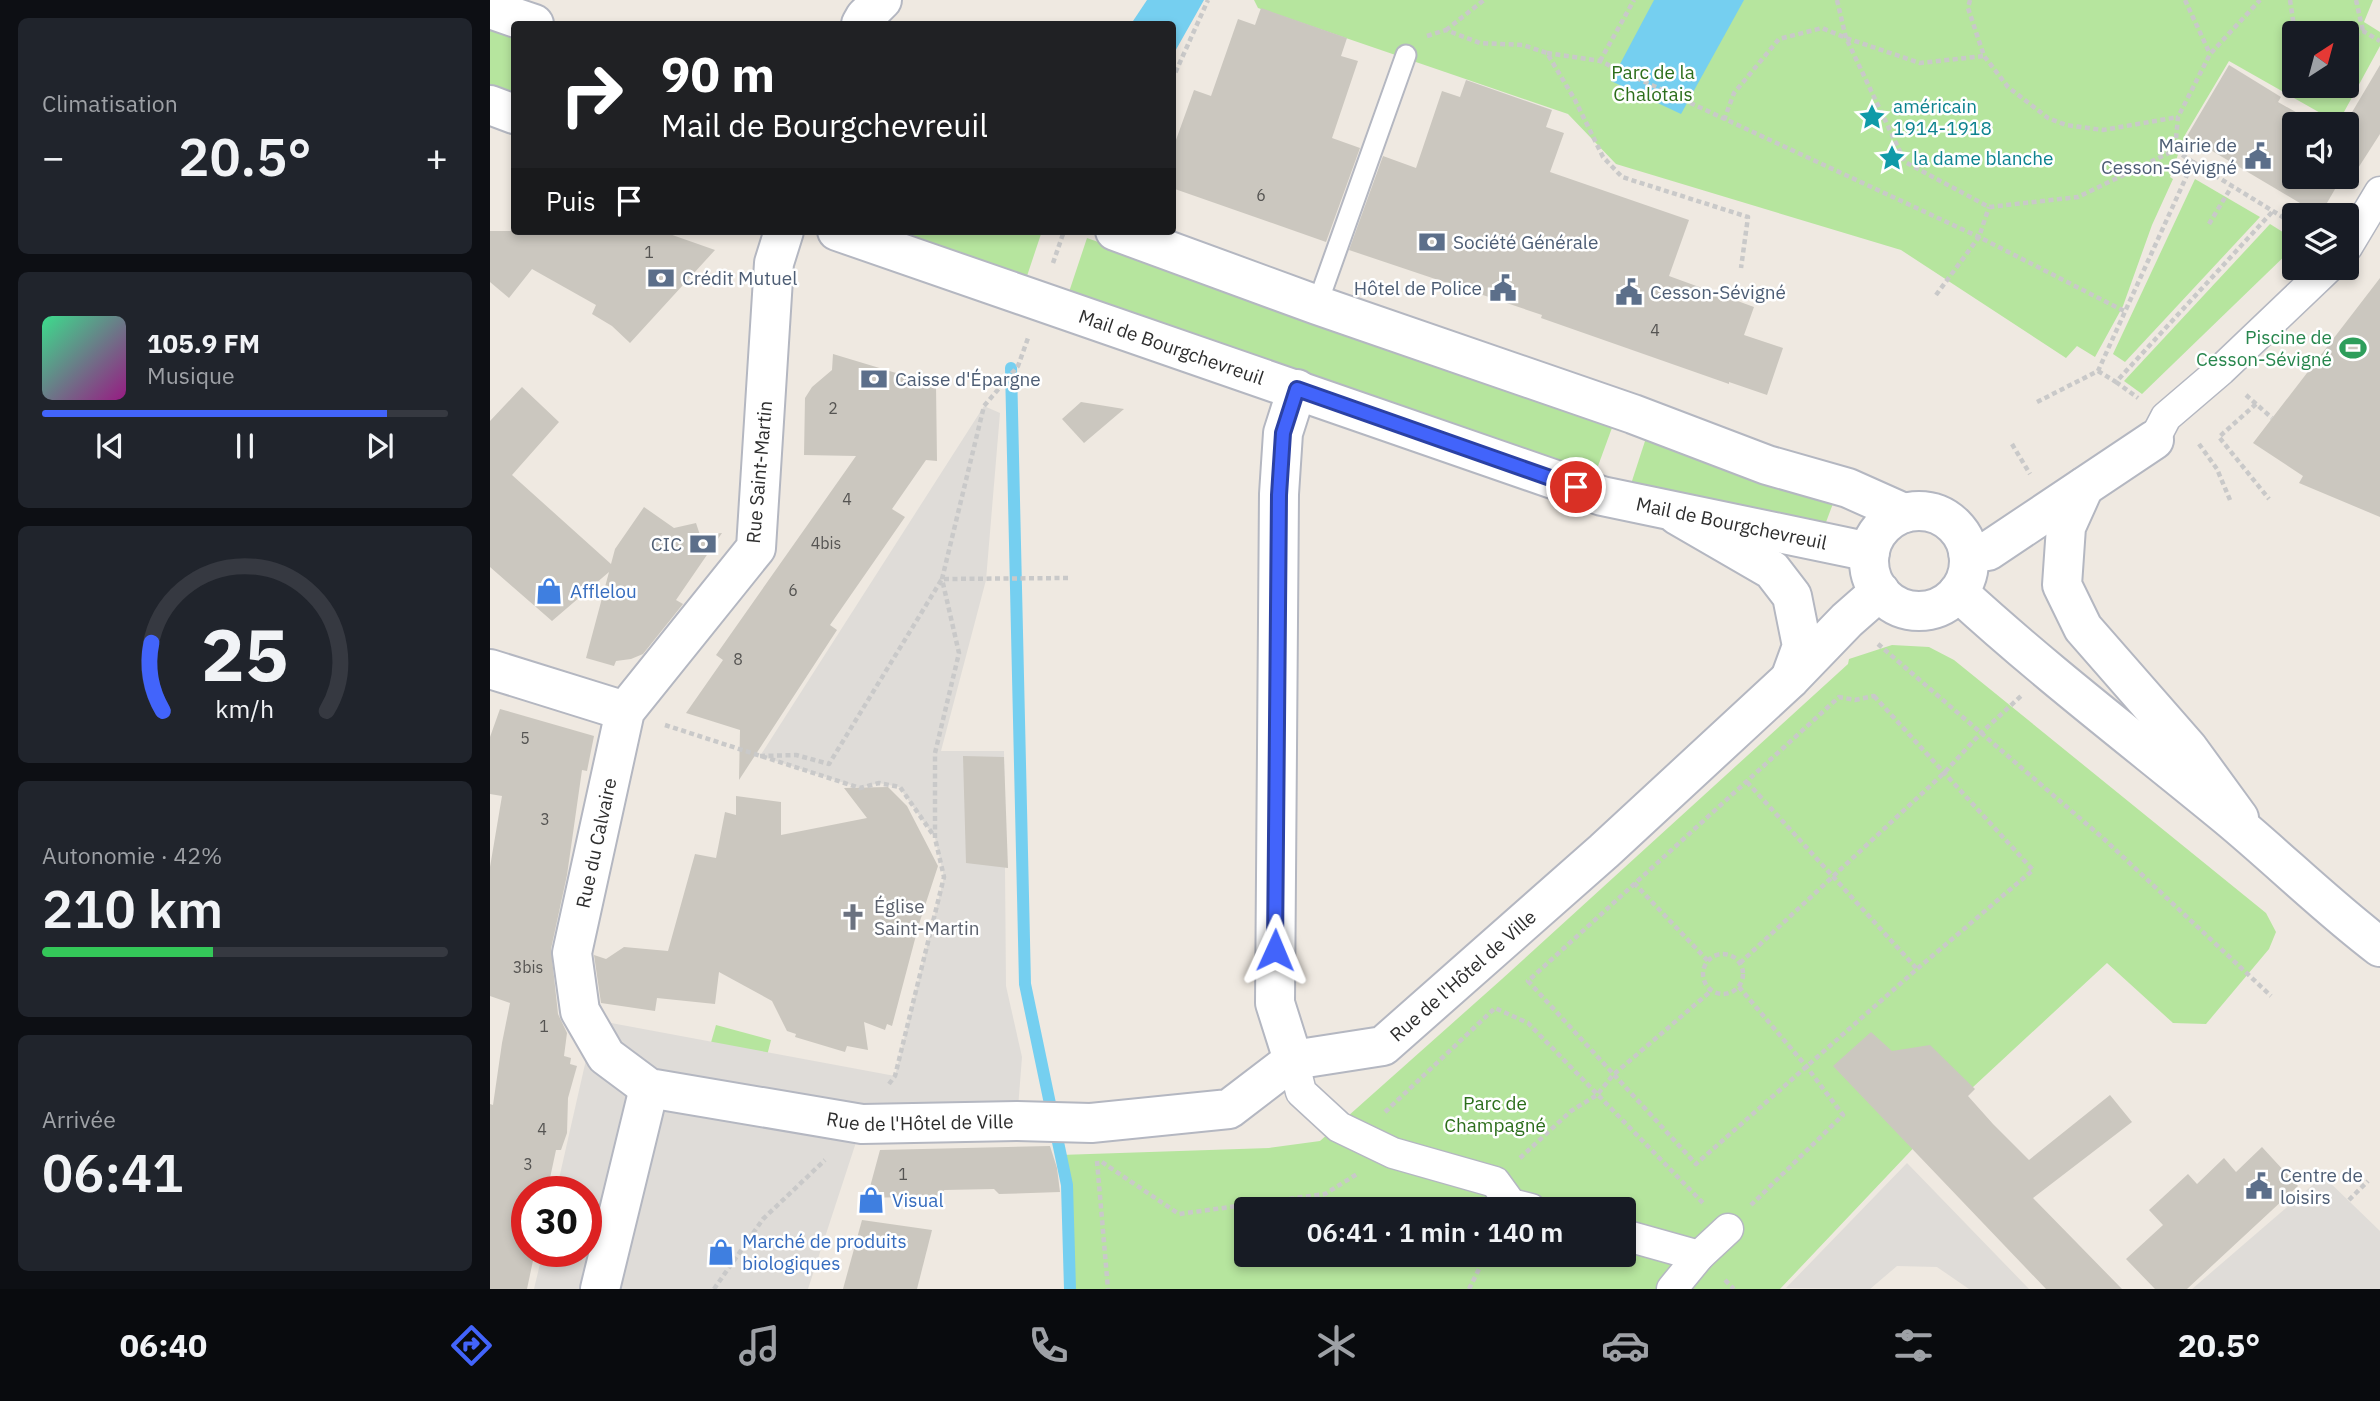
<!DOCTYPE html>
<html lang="fr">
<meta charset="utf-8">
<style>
:root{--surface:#171b24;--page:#20242c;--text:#f1f3f6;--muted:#9ea1a6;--line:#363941;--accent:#4264fb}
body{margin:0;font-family:"IBM Plex Sans",sans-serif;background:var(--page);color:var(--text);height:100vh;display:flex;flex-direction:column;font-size:26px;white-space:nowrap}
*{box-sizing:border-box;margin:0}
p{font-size:23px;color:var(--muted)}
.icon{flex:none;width:38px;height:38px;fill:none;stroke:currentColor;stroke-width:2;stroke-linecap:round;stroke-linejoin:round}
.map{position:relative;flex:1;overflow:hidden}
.sheet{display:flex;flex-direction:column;gap:18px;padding:18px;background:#0d0f14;width:490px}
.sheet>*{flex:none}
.top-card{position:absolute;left:21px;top:21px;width:665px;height:214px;border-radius:7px;box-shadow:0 4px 10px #0003;background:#202124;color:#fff;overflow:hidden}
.needle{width:46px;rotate:36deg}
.fabs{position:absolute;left:1792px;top:21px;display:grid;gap:14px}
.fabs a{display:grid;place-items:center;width:77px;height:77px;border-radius:7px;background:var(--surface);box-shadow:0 4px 10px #0003;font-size:35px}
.speed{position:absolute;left:21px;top:1176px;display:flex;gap:14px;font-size:35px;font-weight:700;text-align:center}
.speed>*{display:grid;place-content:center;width:91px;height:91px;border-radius:50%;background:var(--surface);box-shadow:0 4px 10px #0003;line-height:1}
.speed .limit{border:10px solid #d22;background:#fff;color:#111}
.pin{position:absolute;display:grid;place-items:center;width:60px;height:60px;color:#fff;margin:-30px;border:4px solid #fff;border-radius:50%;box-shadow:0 2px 7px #0007}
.me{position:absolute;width:77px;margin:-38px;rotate:1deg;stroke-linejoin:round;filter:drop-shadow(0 0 5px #0008)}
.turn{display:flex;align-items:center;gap:24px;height:147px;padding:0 35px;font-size:32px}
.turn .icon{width:91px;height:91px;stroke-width:2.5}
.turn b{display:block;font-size:49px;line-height:60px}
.then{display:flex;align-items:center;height:66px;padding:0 35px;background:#0003;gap:14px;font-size:26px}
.big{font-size:52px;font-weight:600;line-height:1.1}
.sheet .tile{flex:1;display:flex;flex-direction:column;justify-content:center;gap:10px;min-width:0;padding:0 24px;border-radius:10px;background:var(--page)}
.sheet .dial{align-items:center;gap:0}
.dial svg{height:182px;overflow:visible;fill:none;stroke:var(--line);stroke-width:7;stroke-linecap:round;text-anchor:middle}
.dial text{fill:var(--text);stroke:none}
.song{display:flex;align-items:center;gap:21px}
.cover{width:84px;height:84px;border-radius:10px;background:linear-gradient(135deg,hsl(150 70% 55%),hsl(310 70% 35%))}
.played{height:7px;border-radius:4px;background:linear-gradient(90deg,var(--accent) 85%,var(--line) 85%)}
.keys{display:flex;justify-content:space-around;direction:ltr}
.heat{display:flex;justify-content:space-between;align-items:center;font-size:38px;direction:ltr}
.charge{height:10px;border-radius:5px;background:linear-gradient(90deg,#34c759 42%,var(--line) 0)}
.trip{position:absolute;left:744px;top:1197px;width:402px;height:70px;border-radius:7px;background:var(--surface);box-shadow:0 4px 10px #0003;font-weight:600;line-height:70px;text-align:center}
.dock{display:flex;height:112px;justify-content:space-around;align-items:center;background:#090b0e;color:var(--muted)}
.dock .icon{width:49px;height:49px}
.dock .on{color:var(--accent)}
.dock b{font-size:32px;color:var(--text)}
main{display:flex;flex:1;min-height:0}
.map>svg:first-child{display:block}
</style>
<main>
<section class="sheet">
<div class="tile"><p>Climatisation</p>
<div class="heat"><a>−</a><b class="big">20.5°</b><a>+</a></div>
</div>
<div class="tile">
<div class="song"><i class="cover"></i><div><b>105.9 FM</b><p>Musique</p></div></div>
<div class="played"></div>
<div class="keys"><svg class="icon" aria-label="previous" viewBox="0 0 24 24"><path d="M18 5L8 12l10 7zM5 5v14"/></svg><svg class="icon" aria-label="pause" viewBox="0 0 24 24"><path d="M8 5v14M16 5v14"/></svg><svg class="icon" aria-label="next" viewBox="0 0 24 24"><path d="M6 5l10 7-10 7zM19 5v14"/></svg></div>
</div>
<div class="tile dial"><svg viewBox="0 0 100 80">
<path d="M14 69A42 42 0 1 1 86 69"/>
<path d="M14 69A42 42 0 0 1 9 39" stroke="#4264fb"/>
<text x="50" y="56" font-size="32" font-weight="700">25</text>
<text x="50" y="72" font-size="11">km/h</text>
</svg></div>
<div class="tile"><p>Autonomie · 42%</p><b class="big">210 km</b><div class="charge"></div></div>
<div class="tile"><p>Arrivée</p><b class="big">06:41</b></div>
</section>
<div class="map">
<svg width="1890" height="1289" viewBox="0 0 1890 1289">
<rect width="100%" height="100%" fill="#efe9e1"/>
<g fill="#b6e59e" fill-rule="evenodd">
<path d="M764,0h1119l-9,22 16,10v14l-42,77 -109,-62 -44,74 -15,42 3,2 -21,46 -29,81 -28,51 -18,-11 -11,12 -165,-108 -285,-86 -48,-50 -310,-106zM1804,33h53v53h-53z"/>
<path d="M0,28l24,8v61l-24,-8z"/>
<path d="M1705,179l65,38 -135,145 -12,-8z"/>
<path d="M1780,224l24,15v8l-152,147 -18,-13z"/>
<path d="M403,231h149l-15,45z"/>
<path d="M597,238l526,187 -19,52 -526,-182z"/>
<path d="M1157,435l187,66 -11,29 -193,-43z"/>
<path d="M1402,645l37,2 25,13 312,253 10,19 -7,17 -63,75 -33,-1 -66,-60 -149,138 -178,188h-710l-3,-104 -7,-30 209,-7 51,-7 182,-162 346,-315 1,-5zM756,1209h378v46h-378z"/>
<path d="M226,1025l55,15 -9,35 -56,-15z"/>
</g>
<g fill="#dfdcd8">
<path d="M494,406l16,7 -14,167 -45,171h63l2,235 16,71 -5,64 -155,3 -54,165h-274l9,-38h43v-59h-30l39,-172 300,56 49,-199 -9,-39 -36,-51 -20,-4 -19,5 -100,-32z"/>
<path d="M1417,1163l122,126h-60l-32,-22 -40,-1 -27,23 -84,-1z"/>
<path d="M1833,1176l57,55v58h-188z"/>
</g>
<g fill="#75cff0">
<path d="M657,0h57l-31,55 -1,-31h-41z"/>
<path d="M1164,0h90l-63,114 -70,-33z"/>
</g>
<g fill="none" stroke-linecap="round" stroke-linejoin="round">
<path stroke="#75cff0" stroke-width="12" d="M521,368l14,616 42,201 3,104"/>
</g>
<g fill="#cbc7bf">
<path d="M771,8l86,30 -6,18 17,5 -26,77 28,10 -34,94 -154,-54v-37l22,-61 17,6 27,-77 17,6z"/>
<path d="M1739,65l52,32 -3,5 39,22h-23v53h48l-22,38 -133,-79z"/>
<path d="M1890,65v69l-27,42 -6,-3 -2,-49z"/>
<path d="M976,80l86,30 -6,17 18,6 -14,39 139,48 -20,56 85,31 -10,28 39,13 -16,47 -38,-13v2l-188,-66 1,-3 -193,-65 34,-94 33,12 26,-77 18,6z"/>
<path d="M0,231h171l54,19 -85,93 -18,-17 -20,-12 4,-9 -64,-36 -23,29 -19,-16z"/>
<path d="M1890,278v239l-81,-34 4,-7 -50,-33z"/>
<path d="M343,354l103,31 1,76 -11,-1 -34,49 13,8 -75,108 7,5 -98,150 1,-50 -54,-17 37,-53 -7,-5 140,-199 -52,-1 1,-57 7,-11 20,-17z"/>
<path d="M32,387l37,35 -47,53 99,89 4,-15 29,-42 30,21 22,-5 4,12 22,-2 -46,67 7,4 -40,50 -12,5 -15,2 -2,5 -28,-8 23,-86 -57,49 -62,-54v-146z"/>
<path d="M591,402l43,7 -40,34 -22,-24z"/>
<path d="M10,709l94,27 -7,35 -5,-1 -15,105 -16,74 7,65 9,19 -3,23 7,2 -1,6 7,2 -9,32 -1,35 -6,17h-5l-9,42h-20v59h8l-8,38h-37v-185l3,1 9,-62 8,-40 -20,-7v-129l12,-71 -12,-2v-57z"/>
<path d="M473,756l41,1 4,111 -42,-5z"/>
<path d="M398,787l19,19 31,60 -19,58 -27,102 -5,-2 -2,6 -21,-8 4,28 -21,-4 -2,6 -50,-15 1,-3 -9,-3 -15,-30 -53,-29 -4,32 -58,-6 -2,13 -54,-8 -7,-48 12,4 18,-12 44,4 27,-97 21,4 9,-46 11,3v-19l45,6v33l86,-17 -23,-30z"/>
<path d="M1381,1032l21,19 38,-6 45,44 -7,7 25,28 36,36 81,-65 22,27 -99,76 89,91h-76l-213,-223z"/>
<path d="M560,1146l7,22 3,24 -61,2 -5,-5 -50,1 -2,6 -75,2 13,-48z"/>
<path d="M1772,1147l36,39 -111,103h-32l-29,-30 37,-34 -14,-15 39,-36 9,10 27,-26 12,14z"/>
<path d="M372,1220l70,10 -15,59h-74z"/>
</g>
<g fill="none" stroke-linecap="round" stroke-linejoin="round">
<defs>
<path id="service" d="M827,305l89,-250"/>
<g id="pedestrian">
<path d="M1857,247l33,-55"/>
<path d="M1664,440l12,-23 55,-47 107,-102"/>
<path d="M803,1060l8,32 38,35 54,26 102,29 16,22 20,5"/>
<path d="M1134,1235l75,21"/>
<path d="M1182,1289l27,-33 29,-27"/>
</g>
<g id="minor">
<path d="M371,24l4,-7 17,-17"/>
<path id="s1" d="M294,231l-10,32 -18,285 -131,163 -53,242 8,58 26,45 43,32 213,36 155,-3 74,2 138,-14 64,-49 90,-14 221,-195 186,-172 57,-59 33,-29"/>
<path d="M1594,487l-18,40 -4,58 21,43 105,120 51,70"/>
<path d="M1187,515l95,55 20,26 10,50 -12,33"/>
<path d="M1478,552l20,-1 166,-111"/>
<path d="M0,669l135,42"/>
<path d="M803,1060l-18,-57 4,-509 4,-61 14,-44"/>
<path d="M110,1289l49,-201"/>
</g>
<g id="secondary">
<path d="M0,9l44,15"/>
<path d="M0,105l24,9"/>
<path id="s2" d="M347,231l765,265 268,56"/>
<path d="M625,231l202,74 316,109 134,51 81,23 56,25"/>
<circle cx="1429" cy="561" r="50"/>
<path d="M1468,592c86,79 179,150 269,224 52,43 99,90 153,131"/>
</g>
</defs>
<use href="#service" stroke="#b4b7c1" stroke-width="23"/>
<use href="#pedestrian" stroke="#b4b7c1" stroke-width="33"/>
<use href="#minor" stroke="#b4b7c1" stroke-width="42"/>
<use href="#secondary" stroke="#b4b7c1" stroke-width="42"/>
<g stroke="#c9c9c9" stroke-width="4.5" stroke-dasharray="5 3.5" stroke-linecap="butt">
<path d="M1347,0l9,38 59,124 84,45 89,-10 97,-47"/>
<path d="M1480,0l-2,8 16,48 24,31 40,31 18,7 37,5 75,-13"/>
<path d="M1695,0l25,54"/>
<path d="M1800,0l5,33"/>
<path d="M1866,0l7,31"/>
<path d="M956,30l38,-30"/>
<path d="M937,36l19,-6 34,13 43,2 24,8 28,47 28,57 19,20 126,40 -7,51"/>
<path d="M1857,39l16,-8 17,10"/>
<path d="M1057,53l53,8 379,176 147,75"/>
<path d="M1110,61l34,-61"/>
<path d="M682,80l36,-80"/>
<path d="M1234,120l10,-27 45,-54 43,-11 24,10 74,25 64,-7"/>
<path d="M1703,162l101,62"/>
<path d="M1719,224l23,-38"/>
<path d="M563,263l11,-32"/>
<path d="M1446,295l43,-58 10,-30"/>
<path d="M1608,371l18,11 157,-171"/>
<path d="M1626,382l22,16"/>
<path d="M1756,395l26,23"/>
<path d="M1547,402l61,-31 95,-209 -18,-12 3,-33 32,-63 50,-54"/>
<path d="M1766,404l-37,33 50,62"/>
<path d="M1522,444l18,30"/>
<path d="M1709,444l18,25 13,31"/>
<path d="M1388,644l226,195 167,157"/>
<path d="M1384,696l159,174 -116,99 -221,195 -168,-183 311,-284 16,3z"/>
<path d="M175,725l195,63 19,-5 21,4 34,49"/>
<path d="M270,756l36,-1 33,9 113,-185 128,-1"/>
<path d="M1257,782l170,187"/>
<path d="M1144,883l74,78"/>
<circle cx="1233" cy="974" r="20"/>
<path d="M1250,963l204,-190 37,-40 40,-37"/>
<path d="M1249,987l67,79 37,49 -92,90"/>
<path d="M399,1084l6,-8 49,-199 -9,-39v-85l24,-100 -17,-74 42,-173 34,-40 10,-28"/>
<path d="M895,1112l110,-104 33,15 175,180"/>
<path d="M1030,1158l51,-47 26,-16 16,-20 98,-84"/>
<path d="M607,1161l11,128"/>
<path d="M612,1162l77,52 146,-20 32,-20"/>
<path d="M1859,1200l19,-19"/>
<path d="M1235,1280l9,9"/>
<path d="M224,1289l49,-70 62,-59"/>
<path d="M979,1289l17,-34"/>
</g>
<use href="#service" stroke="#fff" stroke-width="19"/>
<use href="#pedestrian" stroke="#fff" stroke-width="30"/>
<use href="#minor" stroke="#fff" stroke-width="38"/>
<use href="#secondary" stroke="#fff" stroke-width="38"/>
</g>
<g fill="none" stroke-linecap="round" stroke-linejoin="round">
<defs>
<path id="route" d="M785,950l4,-455 4,-62 14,-44 279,98"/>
</defs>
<use href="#route" stroke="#2b41a3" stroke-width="18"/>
<use href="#route" stroke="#4264fb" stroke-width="12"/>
</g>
<defs>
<symbol id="sight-bare" viewBox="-9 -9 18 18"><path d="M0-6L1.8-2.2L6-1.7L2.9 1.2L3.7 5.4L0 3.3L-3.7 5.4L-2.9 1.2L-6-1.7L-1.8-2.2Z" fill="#0f9aa8" stroke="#fff" stroke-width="2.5" paint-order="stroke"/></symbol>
<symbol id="civic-bare" viewBox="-9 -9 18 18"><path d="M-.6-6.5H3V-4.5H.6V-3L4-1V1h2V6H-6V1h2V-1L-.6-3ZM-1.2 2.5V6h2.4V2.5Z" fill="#5c6f8a" stroke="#fff" stroke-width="2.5" paint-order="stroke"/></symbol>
<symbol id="bank-bare" viewBox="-9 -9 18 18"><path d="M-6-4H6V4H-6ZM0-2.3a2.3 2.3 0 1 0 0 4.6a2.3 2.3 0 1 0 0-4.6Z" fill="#5c6f8a" stroke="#fff" stroke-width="2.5" paint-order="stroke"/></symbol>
<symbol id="stadium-bare" viewBox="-9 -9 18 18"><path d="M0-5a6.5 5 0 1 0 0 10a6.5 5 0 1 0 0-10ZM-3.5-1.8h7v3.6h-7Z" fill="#2e9e5b" stroke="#fff" stroke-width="2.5" paint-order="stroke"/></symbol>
<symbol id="shop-bare" viewBox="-9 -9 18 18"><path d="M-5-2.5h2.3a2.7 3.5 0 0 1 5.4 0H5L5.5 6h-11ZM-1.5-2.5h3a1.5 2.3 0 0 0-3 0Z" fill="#3f7fe0" stroke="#fff" stroke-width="2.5" paint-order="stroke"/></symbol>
<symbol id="church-bare" viewBox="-9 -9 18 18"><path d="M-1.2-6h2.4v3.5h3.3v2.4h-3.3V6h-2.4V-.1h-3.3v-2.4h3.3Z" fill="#6b7280" stroke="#fff" stroke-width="2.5" paint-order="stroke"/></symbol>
</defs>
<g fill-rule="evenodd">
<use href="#sight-bare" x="1363" y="98" width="38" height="38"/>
<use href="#civic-bare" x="1749" y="137" width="38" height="38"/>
<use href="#sight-bare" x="1383" y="139" width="38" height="38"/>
<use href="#bank-bare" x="923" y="223" width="38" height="38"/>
<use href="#bank-bare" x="152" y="259" width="38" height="38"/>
<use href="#civic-bare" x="994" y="269" width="38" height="38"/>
<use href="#civic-bare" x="1120" y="273" width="38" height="38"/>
<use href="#stadium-bare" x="1844" y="329" width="38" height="38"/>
<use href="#bank-bare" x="365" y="360" width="38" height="38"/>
<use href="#bank-bare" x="194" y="525" width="38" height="38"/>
<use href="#shop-bare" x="40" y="572" width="38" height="38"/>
<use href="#church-bare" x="344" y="898" width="38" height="38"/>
<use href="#civic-bare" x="1750" y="1167" width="38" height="38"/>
<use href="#shop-bare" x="362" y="1181" width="38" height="38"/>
<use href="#shop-bare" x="212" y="1233" width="38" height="38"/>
</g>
<g text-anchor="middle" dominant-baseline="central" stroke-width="5" stroke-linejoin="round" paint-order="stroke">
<g font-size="16" fill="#555452">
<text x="771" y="195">6</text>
<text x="159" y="252">1</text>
<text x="1165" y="330">4</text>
<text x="343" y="408">2</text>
<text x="357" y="499">4</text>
<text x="336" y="543">4bis</text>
<text x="303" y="590">6</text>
<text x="248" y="659">8</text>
<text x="35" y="738">5</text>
<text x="55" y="819">3</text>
<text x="38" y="967">3bis</text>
<text x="54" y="1026">1</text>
<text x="52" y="1129">4</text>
<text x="38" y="1164">3</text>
<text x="413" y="1174">1</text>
</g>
<g font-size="19" fill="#2c6e1b" stroke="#fff">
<text x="1163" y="72">Parc de la<tspan x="1163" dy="22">Chalotais</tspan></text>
<text x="1005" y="1103">Parc de<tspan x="1005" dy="22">Champagné</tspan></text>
</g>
<g font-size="19" fill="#0d838f" stroke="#fff" text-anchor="start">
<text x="1403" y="106">américain<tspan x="1403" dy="22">1914-1918</tspan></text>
<text x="1423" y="158">la dame blanche</text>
</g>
<g font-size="19" fill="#4e5e75" stroke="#fff" text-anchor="start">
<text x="1747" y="145" text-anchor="end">Mairie de<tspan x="1747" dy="22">Cesson-Sévigné</tspan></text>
<text x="963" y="242">Société Générale</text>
<text x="192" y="278">Crédit Mutuel</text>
<text x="992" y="288" text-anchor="end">Hôtel de Police</text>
<text x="1160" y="292">Cesson-Sévigné</text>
<text x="405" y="379">Caisse d'Épargne</text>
<text x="192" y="544" text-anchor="end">CIC</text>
<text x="1790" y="1175">Centre de<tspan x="1790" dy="22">loisirs</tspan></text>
</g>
<g font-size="19" fill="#27864d" stroke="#fff" text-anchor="end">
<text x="1842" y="337">Piscine de<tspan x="1842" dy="22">Cesson-Sévigné</tspan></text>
</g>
<g font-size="19" fill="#2e2e2e" stroke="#fff">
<text stroke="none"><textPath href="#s2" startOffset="354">Mail de Bourgchevreuil</textPath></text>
<text transform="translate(269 472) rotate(-85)">Rue Saint-Martin</text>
<text stroke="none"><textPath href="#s2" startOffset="942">Mail de Bourgchevreuil</textPath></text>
<text transform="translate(106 843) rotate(-78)">Rue du Calvaire</text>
<text stroke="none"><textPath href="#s1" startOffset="1802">Rue de l'Hôtel de Ville</textPath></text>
<text stroke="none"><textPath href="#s1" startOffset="1214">Rue de l'Hôtel de Ville</textPath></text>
</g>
<g font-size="19" fill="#366cbe" stroke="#fff" text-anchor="start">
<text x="80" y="591">Afflelou</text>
<text x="402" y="1200">Visual</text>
<text x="252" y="1241">Marché de produits<tspan x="252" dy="22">biologiques</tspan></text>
</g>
<g font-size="19" fill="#5b616d" stroke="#fff" text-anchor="start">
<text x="384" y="906">Église<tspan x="384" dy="22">Saint-Martin</tspan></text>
</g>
</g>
</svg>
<div class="fabs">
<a><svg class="needle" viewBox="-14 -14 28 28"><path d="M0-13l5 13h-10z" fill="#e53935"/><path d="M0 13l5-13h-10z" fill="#9ea1a6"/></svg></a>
<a><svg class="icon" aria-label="sound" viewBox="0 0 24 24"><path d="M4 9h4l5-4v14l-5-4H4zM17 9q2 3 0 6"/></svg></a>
<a><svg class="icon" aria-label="layers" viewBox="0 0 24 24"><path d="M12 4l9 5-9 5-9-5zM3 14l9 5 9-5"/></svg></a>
</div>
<div class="speed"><div class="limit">30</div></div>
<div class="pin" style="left:1086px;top:487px;background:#d93025"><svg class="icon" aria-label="arrive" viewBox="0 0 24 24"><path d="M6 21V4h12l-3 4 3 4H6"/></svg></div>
<svg class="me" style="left:785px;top:950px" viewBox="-20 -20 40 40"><path d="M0-17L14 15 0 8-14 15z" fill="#4264fb" stroke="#fff" stroke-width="4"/></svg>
<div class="trip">06:41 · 1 min · 140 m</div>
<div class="top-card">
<div class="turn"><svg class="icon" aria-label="right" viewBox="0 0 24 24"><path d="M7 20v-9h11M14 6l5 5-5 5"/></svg><div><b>90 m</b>Mail de Bourgchevreuil</div></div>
<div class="then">Puis<svg class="icon" aria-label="arrive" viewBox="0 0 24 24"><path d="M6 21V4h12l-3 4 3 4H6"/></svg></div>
</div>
</div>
</main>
<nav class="dock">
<b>06:40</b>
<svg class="icon on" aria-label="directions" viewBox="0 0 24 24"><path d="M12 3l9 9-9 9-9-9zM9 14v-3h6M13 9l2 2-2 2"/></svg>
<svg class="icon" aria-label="music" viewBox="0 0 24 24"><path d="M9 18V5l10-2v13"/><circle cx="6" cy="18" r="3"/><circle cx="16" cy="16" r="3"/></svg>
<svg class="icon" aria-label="phone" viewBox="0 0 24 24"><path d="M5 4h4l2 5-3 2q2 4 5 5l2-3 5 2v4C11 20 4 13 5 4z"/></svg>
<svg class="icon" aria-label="climate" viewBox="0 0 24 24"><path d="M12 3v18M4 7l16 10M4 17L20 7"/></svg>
<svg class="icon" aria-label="car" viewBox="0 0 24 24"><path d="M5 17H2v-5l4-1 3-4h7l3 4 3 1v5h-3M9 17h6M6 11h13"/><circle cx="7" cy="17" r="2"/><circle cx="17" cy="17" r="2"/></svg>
<svg class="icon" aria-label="filters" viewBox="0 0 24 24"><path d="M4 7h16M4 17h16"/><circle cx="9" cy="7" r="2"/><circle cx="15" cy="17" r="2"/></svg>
<b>20.5°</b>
</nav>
